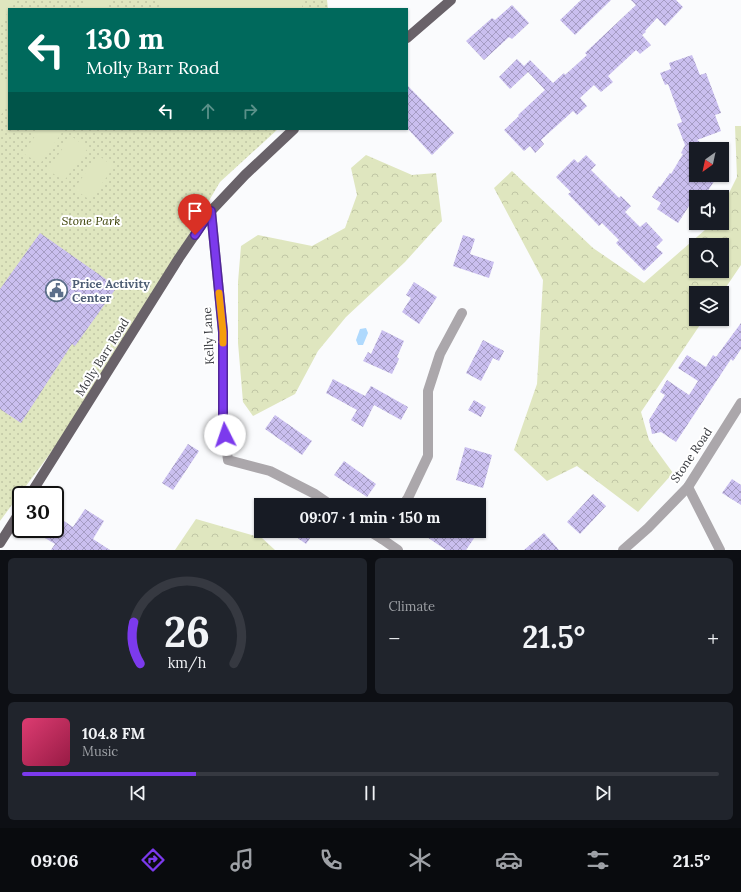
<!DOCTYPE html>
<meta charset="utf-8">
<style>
:root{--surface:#171b24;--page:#20242c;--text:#f1f3f6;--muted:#9ea1a6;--line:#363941;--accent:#7c3aed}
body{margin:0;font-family:Lora,serif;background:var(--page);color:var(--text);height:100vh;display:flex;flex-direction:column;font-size:15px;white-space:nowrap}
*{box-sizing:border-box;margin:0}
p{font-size:13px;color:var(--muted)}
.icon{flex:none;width:22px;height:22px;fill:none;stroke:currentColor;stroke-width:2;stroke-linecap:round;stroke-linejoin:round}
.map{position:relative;height:550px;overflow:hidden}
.details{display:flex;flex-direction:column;gap:8px;padding:8px;background:#0d0f14;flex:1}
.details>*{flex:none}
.hud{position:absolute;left:8px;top:8px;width:400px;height:122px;border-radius:0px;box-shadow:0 1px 3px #0004;background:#00695c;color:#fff;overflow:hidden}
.needle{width:26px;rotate:213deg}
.controls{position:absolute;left:689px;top:142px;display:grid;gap:8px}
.controls a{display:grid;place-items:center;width:40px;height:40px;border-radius:0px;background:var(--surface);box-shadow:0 1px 3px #0004;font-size:20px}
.speed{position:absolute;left:12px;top:486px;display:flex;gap:8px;font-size:20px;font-weight:700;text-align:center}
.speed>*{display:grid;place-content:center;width:52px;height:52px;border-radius:50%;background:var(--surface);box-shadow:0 1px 3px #0004;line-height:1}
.speed .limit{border:2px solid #111;border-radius:6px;background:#fff;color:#111}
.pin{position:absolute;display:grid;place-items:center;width:34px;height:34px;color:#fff;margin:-41px -17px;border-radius:50% 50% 50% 0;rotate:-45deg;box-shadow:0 0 4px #0007}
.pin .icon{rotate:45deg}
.me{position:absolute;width:44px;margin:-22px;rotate:356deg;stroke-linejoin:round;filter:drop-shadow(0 0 3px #0008)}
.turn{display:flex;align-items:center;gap:14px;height:84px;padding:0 12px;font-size:18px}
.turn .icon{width:52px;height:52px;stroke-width:2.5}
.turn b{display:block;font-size:28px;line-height:34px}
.lanes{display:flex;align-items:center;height:38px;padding:0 12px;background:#0003;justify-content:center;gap:20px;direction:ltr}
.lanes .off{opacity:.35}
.big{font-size:30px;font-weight:700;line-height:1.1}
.details .card{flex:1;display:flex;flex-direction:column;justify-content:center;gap:6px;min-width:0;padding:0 14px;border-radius:6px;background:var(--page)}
.details .dial{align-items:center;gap:0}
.dial svg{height:104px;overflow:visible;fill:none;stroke:var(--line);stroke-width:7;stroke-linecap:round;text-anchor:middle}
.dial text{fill:var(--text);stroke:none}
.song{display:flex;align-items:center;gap:12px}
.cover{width:48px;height:48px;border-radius:6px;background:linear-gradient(135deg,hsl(340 70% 55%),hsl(340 70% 35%))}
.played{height:4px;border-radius:2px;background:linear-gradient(90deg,var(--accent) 25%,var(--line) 25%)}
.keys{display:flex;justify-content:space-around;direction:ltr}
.heat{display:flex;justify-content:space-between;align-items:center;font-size:22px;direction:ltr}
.details .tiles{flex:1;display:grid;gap:8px;grid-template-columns:1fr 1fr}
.card:last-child{grid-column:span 2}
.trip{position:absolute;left:254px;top:498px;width:232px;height:40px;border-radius:0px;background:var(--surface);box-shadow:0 1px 3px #0004;font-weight:700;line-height:40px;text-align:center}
.tab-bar{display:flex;height:64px;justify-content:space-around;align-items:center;background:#090b0e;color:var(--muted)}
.tab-bar .icon{width:28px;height:28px}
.tab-bar .active{color:var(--accent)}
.tab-bar b{font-size:18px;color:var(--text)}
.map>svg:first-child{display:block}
</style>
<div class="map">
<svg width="741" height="550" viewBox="0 0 741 550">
<defs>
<pattern id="forest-crowns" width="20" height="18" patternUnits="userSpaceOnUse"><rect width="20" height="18" fill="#dfe6bf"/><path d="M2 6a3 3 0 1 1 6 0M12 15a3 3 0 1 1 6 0" fill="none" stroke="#c0c6a5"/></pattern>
<pattern id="park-dots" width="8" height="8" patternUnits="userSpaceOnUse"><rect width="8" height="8" fill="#dfe6bf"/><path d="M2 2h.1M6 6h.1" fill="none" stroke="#c0c6a5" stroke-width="1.8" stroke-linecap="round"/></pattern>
<pattern id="building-cross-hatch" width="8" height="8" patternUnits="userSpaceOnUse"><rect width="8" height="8" fill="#cabfef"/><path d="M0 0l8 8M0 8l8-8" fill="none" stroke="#a59cc3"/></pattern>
</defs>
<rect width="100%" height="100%" fill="#fafbfd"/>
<g fill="url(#forest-crowns)" fill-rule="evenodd">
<path d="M735,126h6v139l-19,28h-26v26h8l-63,93 8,28 24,33 -35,39 -61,-46 -30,15 -33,-31 23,-66 6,-104 -49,-92 18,-17 81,77 51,35 69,-60h9v-16l15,-30zM696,245h26v26h-26z"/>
<path d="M366,155l46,20 24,-2 6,48 -37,41 -59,55 -28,34 -23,43 -42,22 -10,-14 -5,-59v-61l3,-36 17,-11 54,11 33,-18 12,-33 -6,-27z"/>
<path d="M196,519l66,19 13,12h-100z"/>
</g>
<path fill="url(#park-dots)" d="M0,0h327l1,9h-319v120h269l-58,53 -125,211 -95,128z"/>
<g fill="#dfe6bf">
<path d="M0,0l16,1 -6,8h-1v2l-9,13z"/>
<path d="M87,0h24l-6,9h-23l-1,-1z"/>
<path d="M161,0h144l-4,9h-143z"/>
<path d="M2,79l7,5v20l-9,12v-34z"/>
<path d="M40,129h21l2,2 -23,33 -17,-11z"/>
<path d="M71,136l17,12 -24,33 -16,-11z"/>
<path d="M98,155l16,12 -24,33 -16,-11z"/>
</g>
<path fill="#afd9fd" d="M366,328l2,5 -5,12h-5l-2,-5 4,-11z"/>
<g fill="url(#building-cross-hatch)">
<path d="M581,0h30l-36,35 -15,-15z"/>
<path d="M631,0h45l7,7 -18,19 -8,-8 -12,13 1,1 -4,3 9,10 -11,9 -4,-4 -28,26 5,6 -12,10 -7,-7 -14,13 7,8 -10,9 -4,-4 -32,29 3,4 -9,9 -5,-7 -6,5 -20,-21 15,-14 -1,-1 27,-25 -17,-18 -18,17 -11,-12 18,-18 7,7 6,-6 23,23 11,-10 1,2 22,-20 -2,-2 51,-48z"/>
<path d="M512,5l17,18 -17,16 -3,-2 -25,23 -18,-19 26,-23 3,2z"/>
<path d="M692,55l8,20 6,-2 15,40 -6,2 6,16 -24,9 13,9h-14v26h22l-14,22h-8v14l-7,-5 -11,17 -21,-14 4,-6 -9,-6 7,-11 1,1 10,-14 1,1 12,-20 -2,-1 4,-8 -8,-21 5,-2 -14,-38 -3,1 -5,-12 11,-4 -2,-6z"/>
<path d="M407,85l47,48 -22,22 -25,-27z"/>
<path d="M586,155l10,10 -5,5 28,28 2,-2 10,10 -6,6 15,15 6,-5 17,18 -7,7 7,6 -19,18 -28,-28 3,-3 -17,-17 -3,3 -31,-32 3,-2 -15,-15 18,-18 4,4z"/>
<path d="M40,233l77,54 -42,59 -3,-2 -51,79 -21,-14v-120z"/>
<path d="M463,235l12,4 -5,15 24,8 -5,16 -36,-12z"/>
<path d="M414,282l23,15 -18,27 -17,-12 9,-14 -5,-3z"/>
<path d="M741,323v26l-8,12 -2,-2 -55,83 -15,-10 -9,2 -3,-14 16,-25 -5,-3 7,-12 22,15 9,-14 -20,-13 9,-13 19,12 7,-12 3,2z"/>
<path d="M382,330l22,11 -7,16 2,2 -7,15 -29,-13 5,-9 3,2z"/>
<path d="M483,340l21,11 -5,10 -6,-3 -12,23 -15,-8z"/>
<path d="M333,379l32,17 6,-10 37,21 -7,13 -27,-15 -11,22 -12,-7 6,-10 -31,-17z"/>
<path d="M474,400l12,7 -5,10 -13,-7z"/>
<path d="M275,415l37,26 -10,14 -37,-26z"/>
<path d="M188,444l11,7 -26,39 -11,-7z"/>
<path d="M465,447l27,8 -9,33 -27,-8z"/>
<path d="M344,461l32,23 -9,13 -33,-22z"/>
<path d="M732,479l9,6v20l-19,-12z"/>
<path d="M593,494l13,12 -26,28 -13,-12z"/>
<path d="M85,509l19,12 -11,18 17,11h-59l4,-6 -10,-6 5,-9h5v-14l18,12z"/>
<path d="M288,531h27l-9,13z"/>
<path d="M418,531h61l-13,19h-20z"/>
<path d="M544,533l15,17h-35z"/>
</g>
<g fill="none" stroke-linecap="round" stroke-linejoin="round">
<g stroke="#aba7ab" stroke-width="10">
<path d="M211,211l12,121v90l5,38 42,11 45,23 16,11"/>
<path d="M688,487l32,63"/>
<path d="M403,505l5,-7 20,-42v-65l12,-37 22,-41"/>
<path d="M369,531l13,8 5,-8"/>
<path d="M382,539l16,11"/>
<path d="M623,550l25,-22 40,-41 53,-84"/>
</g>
<g stroke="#696269" stroke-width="10">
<path d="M407,38l44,-38"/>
<path d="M30,495l149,-237 32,-47 34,-36 49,-46"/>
<path d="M0,543l21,-33"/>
</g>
</g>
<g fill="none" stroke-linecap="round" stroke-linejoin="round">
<defs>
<path id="route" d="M195,235l16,-24 12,121v90l2,13"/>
</defs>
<use href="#route" stroke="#51269a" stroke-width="10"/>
<use href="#route" stroke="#7c3aed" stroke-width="7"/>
<path stroke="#f59e0b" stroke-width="7" d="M219,293l4,39v11"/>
</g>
<defs>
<symbol id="civic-ring" viewBox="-11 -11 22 22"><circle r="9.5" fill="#fff" stroke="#5c6f8a" stroke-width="1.5"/><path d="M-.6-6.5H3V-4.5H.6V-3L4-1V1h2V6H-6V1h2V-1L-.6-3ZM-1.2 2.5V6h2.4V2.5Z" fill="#5c6f8a"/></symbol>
</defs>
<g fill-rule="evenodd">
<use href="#civic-ring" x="44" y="278" width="25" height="25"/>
</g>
<g text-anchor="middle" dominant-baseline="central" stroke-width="4" stroke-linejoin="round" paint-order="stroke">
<g font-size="12" font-style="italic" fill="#3b4105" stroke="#fff">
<text x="91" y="220">Stone Park</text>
</g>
<g font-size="12" font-weight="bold" fill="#4e5e75" stroke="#fff" text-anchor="start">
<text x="72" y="283">Price Activity<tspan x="72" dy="14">Center</tspan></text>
</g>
<g font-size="12" fill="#383a3f" stroke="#fff">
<text transform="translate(208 336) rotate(-93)">Kelly Lane</text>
<text transform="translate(102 357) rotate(-58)">Molly Barr Road</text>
<text transform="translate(691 455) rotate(-56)">Stone Road</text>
</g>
</g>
</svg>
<div class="controls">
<a><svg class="needle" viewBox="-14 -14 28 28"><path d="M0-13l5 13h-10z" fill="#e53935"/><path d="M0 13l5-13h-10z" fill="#9ea1a6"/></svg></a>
<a><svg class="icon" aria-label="sound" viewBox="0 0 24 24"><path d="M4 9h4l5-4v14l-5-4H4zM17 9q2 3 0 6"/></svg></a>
<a><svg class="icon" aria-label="search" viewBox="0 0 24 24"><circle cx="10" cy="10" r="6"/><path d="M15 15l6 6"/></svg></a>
<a><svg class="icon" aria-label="layers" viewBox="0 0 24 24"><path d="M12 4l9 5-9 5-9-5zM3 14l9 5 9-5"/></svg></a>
</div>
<div class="speed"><div class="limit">30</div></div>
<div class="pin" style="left:195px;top:235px;background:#d93025"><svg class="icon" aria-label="arrive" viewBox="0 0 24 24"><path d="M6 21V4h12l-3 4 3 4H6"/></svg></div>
<svg class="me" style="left:225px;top:435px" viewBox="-20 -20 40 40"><circle r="19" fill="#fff"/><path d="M0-13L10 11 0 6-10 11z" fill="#7c3aed"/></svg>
<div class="trip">09:07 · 1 min · 150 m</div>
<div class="hud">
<div class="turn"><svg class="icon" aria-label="left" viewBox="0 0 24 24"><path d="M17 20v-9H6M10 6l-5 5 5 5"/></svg><div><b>130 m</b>Molly Barr Road</div></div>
<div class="lanes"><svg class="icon" aria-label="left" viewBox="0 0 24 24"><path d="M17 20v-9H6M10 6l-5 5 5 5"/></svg><svg class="icon off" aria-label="ahead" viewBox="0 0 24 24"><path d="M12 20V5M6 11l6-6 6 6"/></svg><svg class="icon off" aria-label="right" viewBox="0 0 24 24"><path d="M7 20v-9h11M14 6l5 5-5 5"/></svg></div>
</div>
</div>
<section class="details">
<div class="tiles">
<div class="card dial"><svg viewBox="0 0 100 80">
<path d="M14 69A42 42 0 1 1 86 69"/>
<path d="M14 69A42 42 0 0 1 9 37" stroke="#7c3aed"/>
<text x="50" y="56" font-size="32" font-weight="700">26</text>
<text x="50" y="72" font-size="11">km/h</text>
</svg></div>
<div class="card"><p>Climate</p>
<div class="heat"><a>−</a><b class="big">21.5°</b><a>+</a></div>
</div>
<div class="card">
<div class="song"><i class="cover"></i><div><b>104.8 FM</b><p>Music</p></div></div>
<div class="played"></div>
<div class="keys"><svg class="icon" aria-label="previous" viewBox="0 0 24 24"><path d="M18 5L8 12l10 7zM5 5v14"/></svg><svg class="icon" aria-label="pause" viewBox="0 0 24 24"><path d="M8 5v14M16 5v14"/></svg><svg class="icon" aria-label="next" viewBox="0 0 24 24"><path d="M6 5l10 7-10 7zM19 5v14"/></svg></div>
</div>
</div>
</section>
<nav class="tab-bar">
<b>09:06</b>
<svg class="icon active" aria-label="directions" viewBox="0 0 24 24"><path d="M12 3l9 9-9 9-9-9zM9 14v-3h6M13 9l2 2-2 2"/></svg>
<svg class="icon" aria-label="music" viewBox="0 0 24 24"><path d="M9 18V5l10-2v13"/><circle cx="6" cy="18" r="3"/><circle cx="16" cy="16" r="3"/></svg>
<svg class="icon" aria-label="phone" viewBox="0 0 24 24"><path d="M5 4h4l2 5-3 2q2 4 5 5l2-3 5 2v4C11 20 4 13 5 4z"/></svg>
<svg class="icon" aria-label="climate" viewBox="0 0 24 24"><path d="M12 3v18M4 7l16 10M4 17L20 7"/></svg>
<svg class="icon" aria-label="car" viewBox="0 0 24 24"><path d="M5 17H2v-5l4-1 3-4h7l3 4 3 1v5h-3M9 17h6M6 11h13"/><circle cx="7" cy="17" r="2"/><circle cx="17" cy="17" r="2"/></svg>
<svg class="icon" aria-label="filters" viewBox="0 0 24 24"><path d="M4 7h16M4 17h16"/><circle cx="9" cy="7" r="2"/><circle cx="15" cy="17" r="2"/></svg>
<b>21.5°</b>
</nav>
